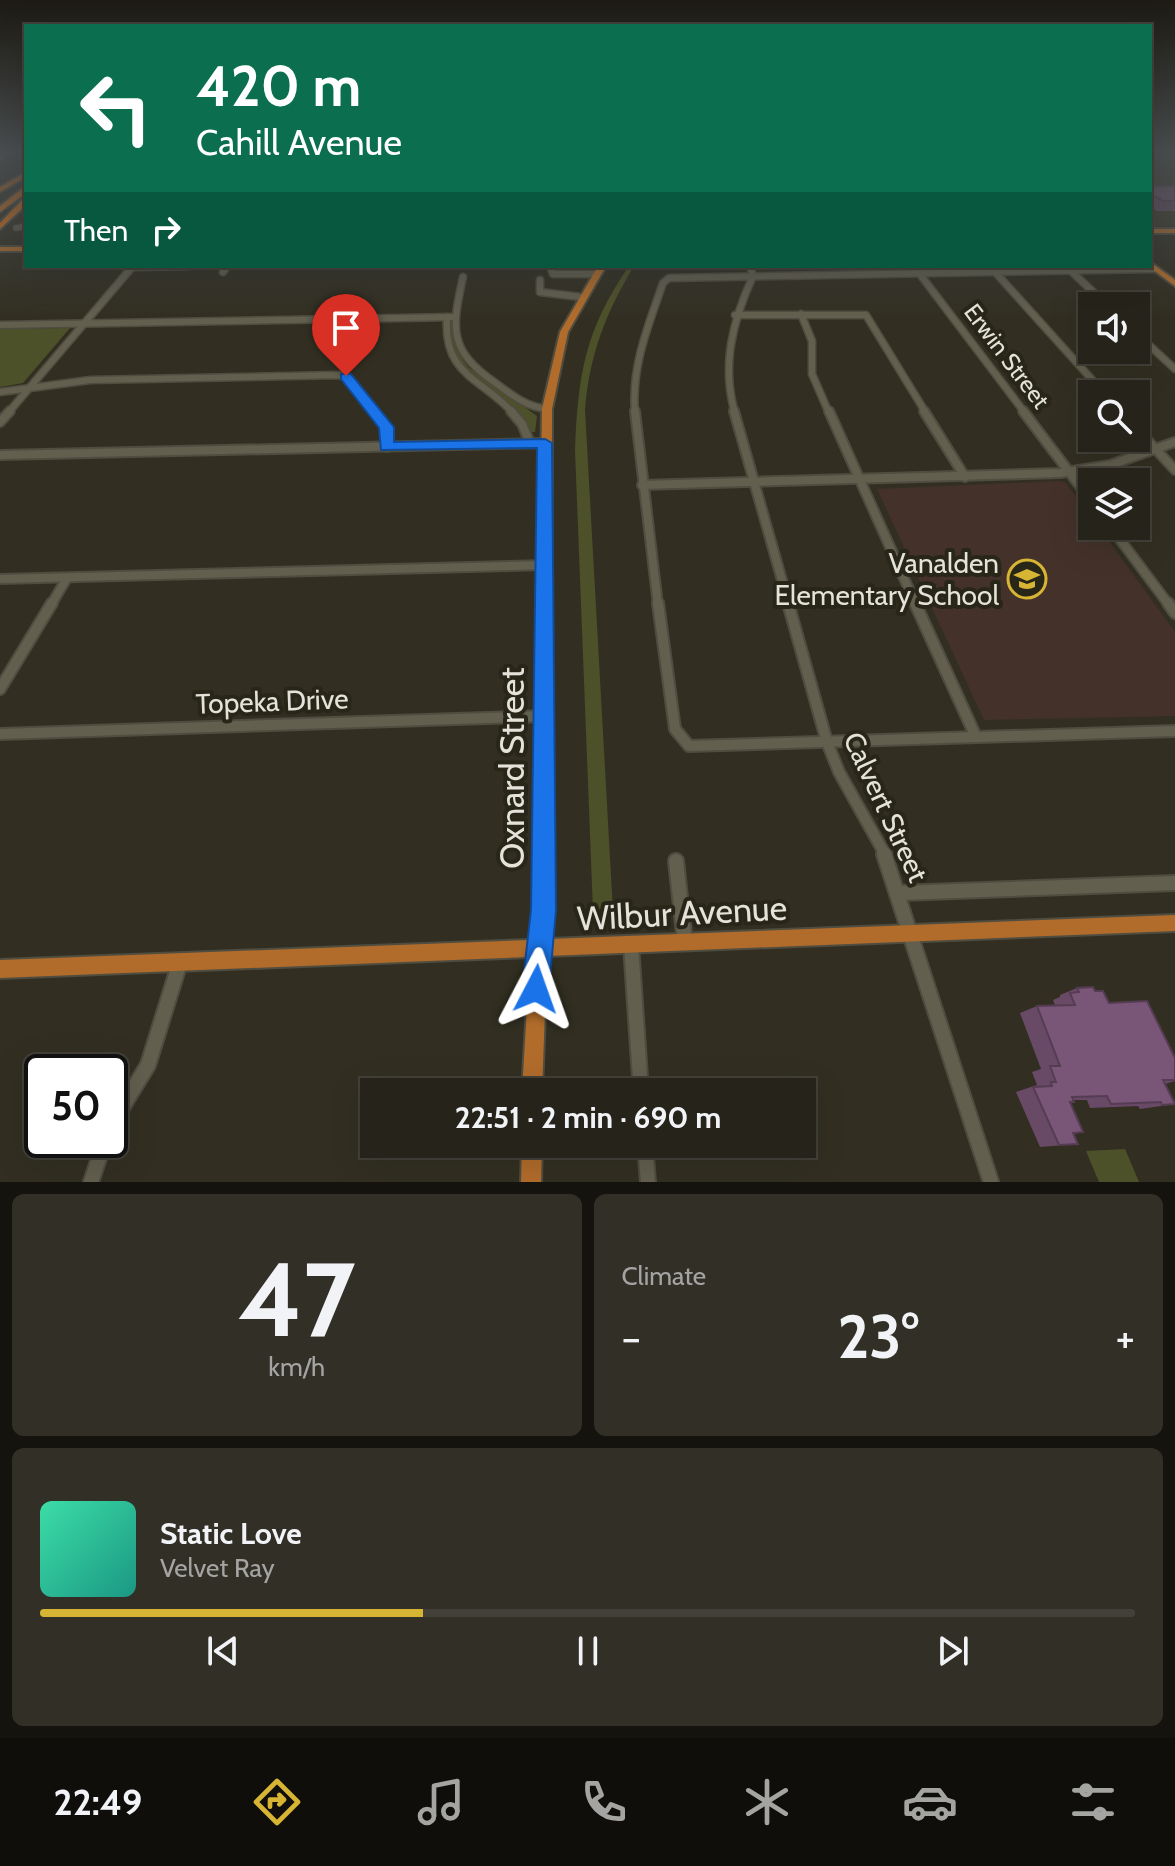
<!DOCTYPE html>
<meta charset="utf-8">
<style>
:root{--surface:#26231a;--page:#322f27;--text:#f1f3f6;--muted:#a4a4a2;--line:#424039;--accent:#d7b434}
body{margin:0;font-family:Cabin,sans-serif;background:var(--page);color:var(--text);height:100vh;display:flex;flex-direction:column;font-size:30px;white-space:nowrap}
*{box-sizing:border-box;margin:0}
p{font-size:26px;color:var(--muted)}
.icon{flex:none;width:44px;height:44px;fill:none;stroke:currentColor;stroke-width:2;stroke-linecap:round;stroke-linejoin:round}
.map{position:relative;height:1182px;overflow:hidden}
.sheet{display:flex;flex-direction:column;gap:12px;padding:12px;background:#15130e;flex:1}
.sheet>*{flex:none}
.top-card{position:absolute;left:24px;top:24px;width:1128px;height:244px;border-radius:0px;box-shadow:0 8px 32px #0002,0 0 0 2px var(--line);background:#0b6e4f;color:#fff;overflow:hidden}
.tools{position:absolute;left:1078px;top:292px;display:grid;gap:16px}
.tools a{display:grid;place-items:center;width:72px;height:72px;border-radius:0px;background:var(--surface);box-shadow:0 8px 32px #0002,0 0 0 2px var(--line);font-size:40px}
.speed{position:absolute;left:24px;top:1054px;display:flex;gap:16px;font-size:40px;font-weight:700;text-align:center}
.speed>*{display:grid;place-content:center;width:104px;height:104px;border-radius:50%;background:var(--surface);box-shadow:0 8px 32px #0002,0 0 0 2px var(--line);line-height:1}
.speed .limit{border:4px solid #111;border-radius:12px;background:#fff;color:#111}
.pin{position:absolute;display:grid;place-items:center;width:68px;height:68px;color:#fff;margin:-82px -34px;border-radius:50% 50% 50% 0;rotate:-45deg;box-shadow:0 0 8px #0007}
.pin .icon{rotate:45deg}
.me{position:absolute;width:88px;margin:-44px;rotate:4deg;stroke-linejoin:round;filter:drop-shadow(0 0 6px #0008)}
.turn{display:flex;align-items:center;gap:28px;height:168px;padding:0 40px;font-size:36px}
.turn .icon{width:104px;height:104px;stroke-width:2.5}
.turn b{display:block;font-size:56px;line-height:68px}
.then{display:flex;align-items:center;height:76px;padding:0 40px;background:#0003;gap:16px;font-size:30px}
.big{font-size:60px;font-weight:800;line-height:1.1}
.sheet .tile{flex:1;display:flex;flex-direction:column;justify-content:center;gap:12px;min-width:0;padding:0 28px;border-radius:12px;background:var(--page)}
.sheet .dial{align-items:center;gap:0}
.dial b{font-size:104px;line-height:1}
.song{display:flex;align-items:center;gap:24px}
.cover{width:96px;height:96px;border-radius:12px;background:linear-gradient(135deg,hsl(160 70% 55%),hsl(170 70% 35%))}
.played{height:8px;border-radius:4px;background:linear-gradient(90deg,var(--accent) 35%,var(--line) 35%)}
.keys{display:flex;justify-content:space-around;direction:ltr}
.heat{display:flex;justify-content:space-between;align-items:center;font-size:44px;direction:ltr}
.sheet .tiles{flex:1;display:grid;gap:12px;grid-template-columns:1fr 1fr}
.tile:last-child{grid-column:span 2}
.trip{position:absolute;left:360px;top:1078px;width:456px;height:80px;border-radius:0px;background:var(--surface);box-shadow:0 8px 32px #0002,0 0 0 2px var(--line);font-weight:800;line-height:80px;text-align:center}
.tabs{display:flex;height:128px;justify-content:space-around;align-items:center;background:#0f0e0a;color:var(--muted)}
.tabs .icon{width:56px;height:56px}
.tabs .selected{color:var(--accent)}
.tabs b{font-size:36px;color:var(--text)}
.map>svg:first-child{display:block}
</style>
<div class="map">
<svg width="1175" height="1182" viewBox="0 0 1175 1182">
<rect width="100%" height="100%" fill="#322f22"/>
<path fill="#3b3722" d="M1150,154l25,3v68l-25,1z"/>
<path fill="#44322a" d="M1059,481l7,2 26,36v7h6l77,106v84l-191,4 -107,-231z"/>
<g fill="#4d5129">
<path d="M629,266h5c-28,46 -45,90 -49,144l28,502 -20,-1 -18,-461c3,-76 10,-120 54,-184z"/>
<path d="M452,322c2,19 4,30 17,46l68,48 -2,16h-4l-15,-22 -49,-38 -13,-16 -6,-32z"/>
<path d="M70,328l-47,55 -23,4v-58z"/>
<path d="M1125,1149l14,33h-40l-13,-31z"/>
</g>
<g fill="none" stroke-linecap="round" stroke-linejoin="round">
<defs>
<path id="minor-far4" d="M16,228l10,-2"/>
<g id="minor-far3">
<path d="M550,266l3,8h42"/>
<path d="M132,267l57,-1"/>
<path d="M1070,270l38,36"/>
<path d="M223,272l4,-6"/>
<path d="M995,272l110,122"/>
<path d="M919,273l106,140"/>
<path d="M463,277c-12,54 -14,74 34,107 16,12 30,23 50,25"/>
<path d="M540,280v12l41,5"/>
<path d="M801,314l11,27v33l17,39"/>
<path d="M735,315h131l60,98"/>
<path d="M447,317c-4,58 33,60 66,96"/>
<path d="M0,325l455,-8"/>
<path d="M1136,333l39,36"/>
<path d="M0,392l90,-12 249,-5 10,4 26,34"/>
<path d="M8,413l125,-147"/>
<path d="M635,413c-4,-46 13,-87 28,-130l6,-5 486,-9"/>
<path d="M735,413c-14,-48 -2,-93 18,-137l-3,-10"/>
</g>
<g id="minor-far2">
<path d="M373,411l13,16 1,20"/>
<path d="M511,411l11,13 8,19"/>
<path d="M635,411l23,194"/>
<path d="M734,411l55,194"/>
<path d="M829,411l87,194"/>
<path d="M924,411l41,66"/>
<path d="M1023,411l69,91"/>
<path d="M0,422l10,-11"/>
<path d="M1136,428l39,42"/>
<path d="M0,455l545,-12"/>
<path d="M642,485l418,-12 50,-8 65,-23"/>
<path d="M1110,526l59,79"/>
<path d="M0,579l545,-14"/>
<path d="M51,605l16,-27"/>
</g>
<g id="minor-far1">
<path d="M658,603l17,126 14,17 486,-15"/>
<path d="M788,603l39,139 12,30 47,84"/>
<path d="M915,603l61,134"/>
<path d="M1168,603l7,10"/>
<path d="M0,689l52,-86"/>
<path d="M0,734l545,-18"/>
</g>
<g id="minor">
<path d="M884,854l107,328"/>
<path d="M676,861l9,82"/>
<path d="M900,893l275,-10"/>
<path d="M631,945l10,147"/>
<path d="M110,1127l38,-62 32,-103"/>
<path d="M645,1144l3,38"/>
<path d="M91,1182l14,-42"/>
</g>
<g id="major">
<path d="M5,151h7l-12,8v-4z"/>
<rect x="1150" y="229" width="25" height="4"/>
<rect x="0" y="247" width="26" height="4"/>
<path d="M1150,262l25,18v6l-27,-20h2z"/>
<path d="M598,266h8l-38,66 -16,77 -1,501 -2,29 626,-24v16l-628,25 -5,136h-20l8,-135 -530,21v-18l531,-20 4,-30 7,-501 18,-77z"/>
<path d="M522,1144h20l-1,38h-20z"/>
</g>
<g id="highway">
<path d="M26,172v5l-26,15v-5z"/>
<path d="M23,188h3v5l-26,19v-6z"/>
<path d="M23,199h3v6l-26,24v-6z"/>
</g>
</defs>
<use href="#minor-far4" stroke="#4f4c40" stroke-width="7"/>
<use href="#minor-far3" stroke="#4f4c40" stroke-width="9"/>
<use href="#minor-far2" stroke="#4f4c40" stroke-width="12"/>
<use href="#minor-far1" stroke="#4f4c40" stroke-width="14"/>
<use href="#minor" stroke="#4f4c40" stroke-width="18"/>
<use href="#major" stroke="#4f4c40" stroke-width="4"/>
<use href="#highway" stroke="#4f4c40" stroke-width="4"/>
<use href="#minor-far4" stroke="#625f4f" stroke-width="5"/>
<use href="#minor-far3" stroke="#625f4f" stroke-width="6"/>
<use href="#minor-far2" stroke="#625f4f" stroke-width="8"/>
<use href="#minor-far1" stroke="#625f4f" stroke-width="10"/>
<use href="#minor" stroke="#625f4f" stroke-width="14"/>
<use href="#major" fill="#b16c2b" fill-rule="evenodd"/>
<use href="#highway" fill="#e67513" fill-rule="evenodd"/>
</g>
<g fill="#684a66">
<path d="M1150,186h25v25h-18l-7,-5z"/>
<path d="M1077,988l18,3 80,67v23l-10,3 10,20 -35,5 -2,-3 -48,2 -3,-8h-14l-3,3 13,29 -9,2 4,10 -38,3 -24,-55 21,-7 -5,-13 9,-3 -21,-56 17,-7 18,-1 -2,-5 7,-3v-2z"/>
</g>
<g fill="#795677" stroke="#553c53" stroke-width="2">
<path d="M1150,186h25v15h-12l-13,-8z"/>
<path d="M1093,987l2,4h8l6,12 38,-2 28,57v22h-12l12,24 -13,1 -1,-3 -50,2 -4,-8 -35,1 2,5h-4l13,30 -10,1 5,11 -19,1 -26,-58 19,-1 -1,-4h5l-6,-16h10l-23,-60 38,-1 -5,-12 9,-1 -2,-4z"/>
</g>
<linearGradient id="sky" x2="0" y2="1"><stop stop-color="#1c1a13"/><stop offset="0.48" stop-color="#494d4f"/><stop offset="1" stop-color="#494d4f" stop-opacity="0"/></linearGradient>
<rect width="1175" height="317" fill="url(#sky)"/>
<path fill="#1a73e8" stroke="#114b97" stroke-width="2" d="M341,374h10l43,53v15l151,-3 7,4 4,467 -7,79 -4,10 -9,4 -10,-4 -4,-10 9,-79 6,-462 -156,2 -2,-22 -38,-49z"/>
<defs>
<symbol id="school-ring" viewBox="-11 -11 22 22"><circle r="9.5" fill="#282618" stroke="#d7b434" stroke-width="1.5"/><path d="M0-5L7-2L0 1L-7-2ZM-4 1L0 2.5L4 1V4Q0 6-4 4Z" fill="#d7b434"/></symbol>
</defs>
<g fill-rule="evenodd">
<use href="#school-ring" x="1005" y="557" width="44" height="44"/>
</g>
<g text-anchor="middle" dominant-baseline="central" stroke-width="8" stroke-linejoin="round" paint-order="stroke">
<g font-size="24" fill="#e4e2d9" stroke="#282618">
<text transform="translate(1007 356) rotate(53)">Erwin Street</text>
</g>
<g font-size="28" fill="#e4e2d9" stroke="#282618" text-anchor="end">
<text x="999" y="563">Vanalden<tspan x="999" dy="32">Elementary School</tspan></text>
</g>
<g font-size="28" fill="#e4e2d9" stroke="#282618">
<text transform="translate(272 701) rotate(-2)">Topeka Drive</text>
<text transform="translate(886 807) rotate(65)">Calvert Street</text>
</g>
<g font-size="34" fill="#e4e2d9" stroke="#282618">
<text transform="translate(512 768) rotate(-90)">Oxnard Street</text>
<text transform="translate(682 913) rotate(-3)">Wilbur Avenue</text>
</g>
</g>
</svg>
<div class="tools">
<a><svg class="icon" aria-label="sound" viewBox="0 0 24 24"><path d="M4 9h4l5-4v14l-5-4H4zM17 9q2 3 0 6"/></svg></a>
<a><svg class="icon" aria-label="search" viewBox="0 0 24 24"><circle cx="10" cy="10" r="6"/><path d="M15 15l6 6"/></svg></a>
<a><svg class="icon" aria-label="layers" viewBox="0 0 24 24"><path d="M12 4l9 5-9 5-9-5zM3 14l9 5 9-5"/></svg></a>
</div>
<div class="speed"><div class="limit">50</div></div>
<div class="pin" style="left:346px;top:376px;background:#d93025"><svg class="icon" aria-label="arrive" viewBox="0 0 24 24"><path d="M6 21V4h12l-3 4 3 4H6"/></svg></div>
<svg class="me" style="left:536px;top:989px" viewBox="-20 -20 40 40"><path d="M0-17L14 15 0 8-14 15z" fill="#1a73e8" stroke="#fff" stroke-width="4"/></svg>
<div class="trip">22:51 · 2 min · 690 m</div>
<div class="top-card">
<div class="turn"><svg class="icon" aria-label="left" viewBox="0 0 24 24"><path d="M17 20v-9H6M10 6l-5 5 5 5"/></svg><div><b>420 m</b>Cahill Avenue</div></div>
<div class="then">Then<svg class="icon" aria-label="right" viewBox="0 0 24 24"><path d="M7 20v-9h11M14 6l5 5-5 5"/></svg></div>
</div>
</div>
<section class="sheet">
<div class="tiles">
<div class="tile dial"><b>47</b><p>km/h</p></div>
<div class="tile"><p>Climate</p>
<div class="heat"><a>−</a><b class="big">23°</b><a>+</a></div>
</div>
<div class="tile">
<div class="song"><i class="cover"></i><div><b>Static Love</b><p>Velvet Ray</p></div></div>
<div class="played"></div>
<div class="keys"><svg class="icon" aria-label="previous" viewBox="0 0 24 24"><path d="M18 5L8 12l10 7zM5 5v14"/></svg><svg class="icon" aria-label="pause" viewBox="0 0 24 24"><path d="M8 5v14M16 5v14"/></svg><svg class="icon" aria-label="next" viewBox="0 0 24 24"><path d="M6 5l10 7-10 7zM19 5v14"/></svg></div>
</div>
</div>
</section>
<nav class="tabs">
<b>22:49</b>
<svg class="icon selected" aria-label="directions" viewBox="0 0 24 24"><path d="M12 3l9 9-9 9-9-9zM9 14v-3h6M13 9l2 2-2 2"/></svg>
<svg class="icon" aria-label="music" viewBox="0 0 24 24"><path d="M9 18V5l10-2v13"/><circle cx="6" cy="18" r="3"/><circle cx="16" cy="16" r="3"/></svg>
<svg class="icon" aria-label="phone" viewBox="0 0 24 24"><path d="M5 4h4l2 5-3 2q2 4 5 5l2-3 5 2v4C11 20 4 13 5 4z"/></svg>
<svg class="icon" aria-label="climate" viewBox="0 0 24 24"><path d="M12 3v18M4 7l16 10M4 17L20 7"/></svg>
<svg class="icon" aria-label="car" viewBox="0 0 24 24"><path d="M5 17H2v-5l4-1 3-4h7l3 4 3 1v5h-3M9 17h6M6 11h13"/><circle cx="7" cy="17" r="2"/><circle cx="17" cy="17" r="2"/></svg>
<svg class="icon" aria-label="filters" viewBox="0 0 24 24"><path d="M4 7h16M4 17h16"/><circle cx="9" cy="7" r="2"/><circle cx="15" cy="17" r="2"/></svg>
</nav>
